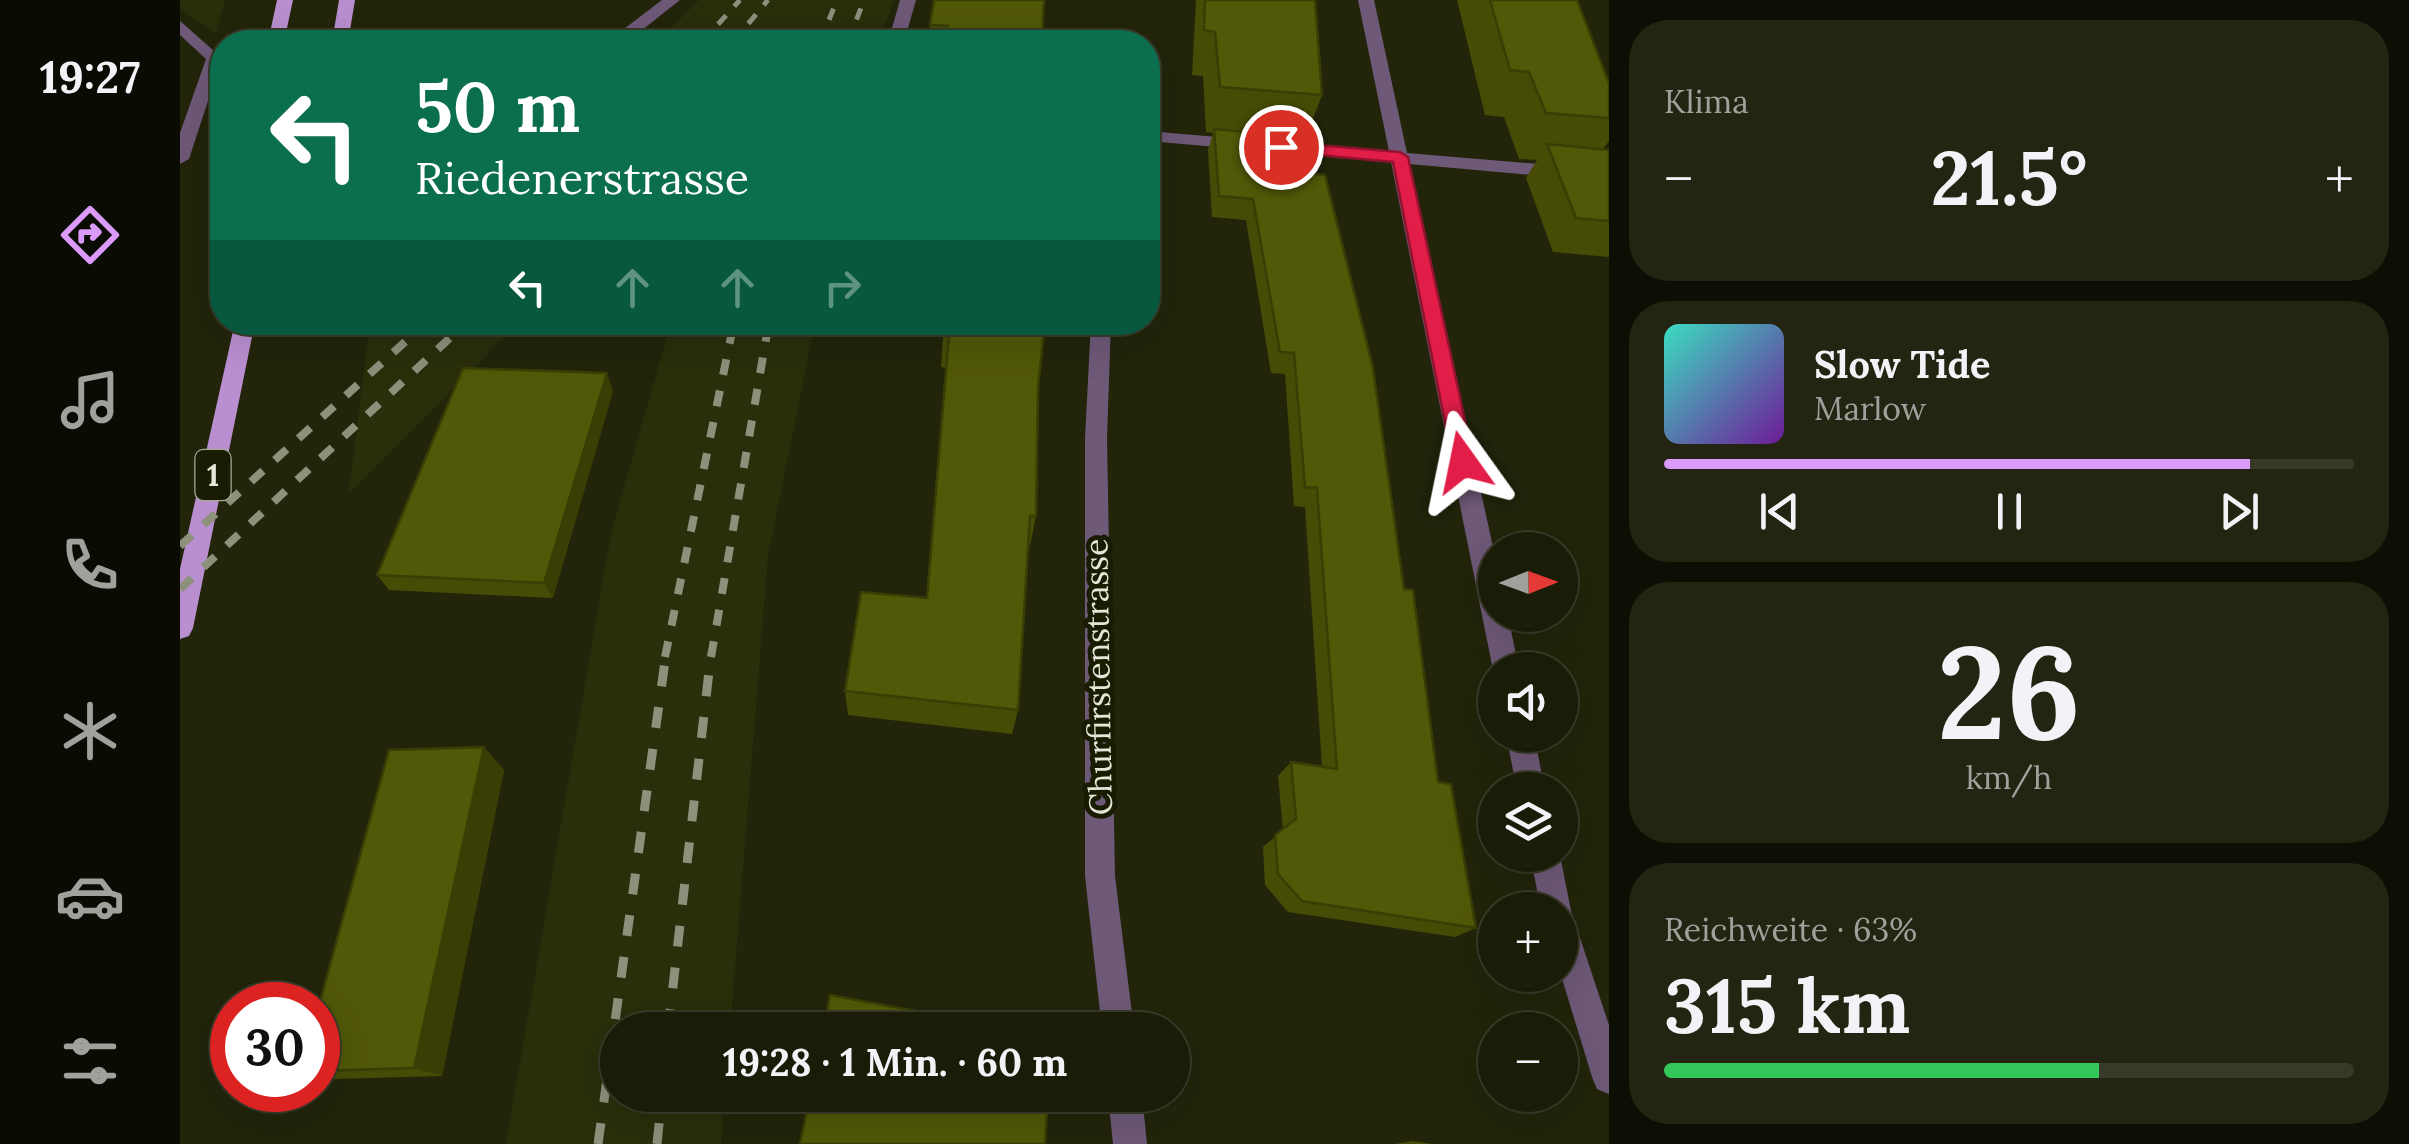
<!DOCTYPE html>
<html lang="de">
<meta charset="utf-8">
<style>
:root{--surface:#1a1c08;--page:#232512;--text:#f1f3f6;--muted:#9fa19c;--line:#383a29;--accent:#d99af8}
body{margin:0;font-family:Lora,serif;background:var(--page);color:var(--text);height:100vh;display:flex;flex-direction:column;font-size:38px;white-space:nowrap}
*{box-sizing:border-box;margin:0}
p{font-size:32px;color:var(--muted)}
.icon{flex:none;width:55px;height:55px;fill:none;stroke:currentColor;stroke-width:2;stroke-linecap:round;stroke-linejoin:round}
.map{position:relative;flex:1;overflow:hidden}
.drawer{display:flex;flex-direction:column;gap:20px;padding:20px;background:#0e0f04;width:800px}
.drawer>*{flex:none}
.guide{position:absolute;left:30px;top:30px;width:950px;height:305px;border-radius:40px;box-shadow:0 10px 40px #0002,0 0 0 2px var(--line);background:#0b6e4f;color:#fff;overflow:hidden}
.needle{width:65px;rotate:89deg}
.controls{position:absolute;left:1298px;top:532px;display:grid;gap:20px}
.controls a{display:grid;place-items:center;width:100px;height:100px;border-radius:50%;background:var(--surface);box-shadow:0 10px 40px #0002,0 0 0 2px var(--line);font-size:50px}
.speed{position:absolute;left:30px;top:982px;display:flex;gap:20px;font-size:50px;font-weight:700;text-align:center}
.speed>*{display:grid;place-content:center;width:130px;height:130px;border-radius:50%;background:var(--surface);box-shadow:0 10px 40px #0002,0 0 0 2px var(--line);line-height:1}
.speed .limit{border:15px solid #d22;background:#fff;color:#111}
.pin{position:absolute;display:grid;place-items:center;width:85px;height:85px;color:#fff;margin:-42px;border:5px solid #fff;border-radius:50%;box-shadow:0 2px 10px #0007}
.me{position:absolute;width:110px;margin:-55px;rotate:348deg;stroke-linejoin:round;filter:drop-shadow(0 0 8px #0008)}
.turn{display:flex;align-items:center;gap:35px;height:210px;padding:0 40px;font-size:45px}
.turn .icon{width:130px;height:130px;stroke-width:2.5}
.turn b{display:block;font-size:70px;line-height:85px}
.lanes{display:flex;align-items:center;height:95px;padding:0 40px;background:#0003;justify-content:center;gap:50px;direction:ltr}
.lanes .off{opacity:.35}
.big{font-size:75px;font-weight:800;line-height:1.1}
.drawer .widget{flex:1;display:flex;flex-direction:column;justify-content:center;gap:15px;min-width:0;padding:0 35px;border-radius:40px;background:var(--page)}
.drawer .dial{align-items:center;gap:0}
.dial b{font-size:130px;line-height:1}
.song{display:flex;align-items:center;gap:30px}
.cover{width:120px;height:120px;border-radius:15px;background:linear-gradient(135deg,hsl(170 70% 55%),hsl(280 70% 35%))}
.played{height:10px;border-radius:5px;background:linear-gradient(90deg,var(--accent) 85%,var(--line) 85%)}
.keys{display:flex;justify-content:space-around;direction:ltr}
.heat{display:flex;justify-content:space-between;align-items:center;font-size:55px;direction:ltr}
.charge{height:15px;border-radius:8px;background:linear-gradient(90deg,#34c759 63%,var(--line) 0)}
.trip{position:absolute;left:420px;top:1012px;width:590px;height:100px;border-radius:50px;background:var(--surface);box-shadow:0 10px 40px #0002,0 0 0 2px var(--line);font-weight:800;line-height:100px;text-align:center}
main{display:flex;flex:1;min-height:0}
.tab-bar{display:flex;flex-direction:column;width:180px;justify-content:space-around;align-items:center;background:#0a0b03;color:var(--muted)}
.tab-bar .icon{width:70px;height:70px}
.tab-bar .selected{color:var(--accent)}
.tab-bar b{font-size:45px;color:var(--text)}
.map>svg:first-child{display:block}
</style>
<main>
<nav class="tab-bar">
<b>19:27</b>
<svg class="icon selected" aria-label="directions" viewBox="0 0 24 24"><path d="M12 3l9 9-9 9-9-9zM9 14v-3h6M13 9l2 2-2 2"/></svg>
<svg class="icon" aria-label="music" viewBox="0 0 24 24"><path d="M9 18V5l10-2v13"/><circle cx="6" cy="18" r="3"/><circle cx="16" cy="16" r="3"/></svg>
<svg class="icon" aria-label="phone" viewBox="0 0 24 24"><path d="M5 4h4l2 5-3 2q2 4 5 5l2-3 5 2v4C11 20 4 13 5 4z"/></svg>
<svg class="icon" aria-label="climate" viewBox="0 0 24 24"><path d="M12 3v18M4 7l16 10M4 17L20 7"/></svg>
<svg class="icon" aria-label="car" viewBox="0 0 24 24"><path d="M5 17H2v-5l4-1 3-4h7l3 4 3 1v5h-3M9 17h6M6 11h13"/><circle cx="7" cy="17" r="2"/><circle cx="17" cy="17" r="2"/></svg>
<svg class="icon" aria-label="filters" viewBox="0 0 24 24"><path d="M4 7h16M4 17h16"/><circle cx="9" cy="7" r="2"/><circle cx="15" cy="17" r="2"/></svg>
</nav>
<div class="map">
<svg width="1429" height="1144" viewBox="0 0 1429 1144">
<rect width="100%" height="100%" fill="#22250a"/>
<g fill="#2a2e0b">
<path d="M0,0h45l-9,34 -36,-26z"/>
<path d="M519,0h195l-15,42h-222z"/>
<path d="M190,323h148l-169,169z"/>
<path d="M491,323h144l-47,234 -38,473h-112v65h107l-4,49h-215l105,-611z"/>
</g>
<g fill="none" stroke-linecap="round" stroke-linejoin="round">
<g fill="#6e5978" fill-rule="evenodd">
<path d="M482,0h18l-48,38 -37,4 25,-10z"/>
<path d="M720,0h16l-12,42h-16z"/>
<path d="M1178,0h16l33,153 202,17v12l-200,-18 86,392v59h13l11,55h-24v5l-2,-5 -102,-508 -111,-10 -9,-5 9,-5 109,9z"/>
<path d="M0,21l42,37 -33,101 -9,5v-31l26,-74 -26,-24z"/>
<path d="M968,131l92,8 9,5 -9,5 -92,-8z"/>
<path d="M911,322h20l-4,116 8,438 19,154h-32l-17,-154v-438z"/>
<path d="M1326,735h28l11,55h-28z"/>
<path d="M1350,855h30l11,56 38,114v69l-12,-5 -5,-12 -32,-105v-62h-19z"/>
<path d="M928,1095h34l5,49h-34z"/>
</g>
<g fill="#b98fcf" fill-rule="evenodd">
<path d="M97,0h16l-9,42h-16z"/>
<path d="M159,0h16l-7,42h-16z"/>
<path d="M55,322h20l-62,306 -4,8 -9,3v-70z"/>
</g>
<g stroke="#8d907b" stroke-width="5" stroke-dasharray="12 12" stroke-linecap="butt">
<path d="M522,42l38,-42"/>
<path d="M553,42l35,-42"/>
<path d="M640,42l17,-42"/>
<path d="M668,42l16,-42"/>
</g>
<g stroke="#8d907b" stroke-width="8" stroke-dasharray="16 16" stroke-linecap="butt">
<path d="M0,546l247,-224"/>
<path d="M0,589l287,-267"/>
<path d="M485,657l69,-335"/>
<path d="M531,657l58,-335"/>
</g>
<g stroke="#8d907b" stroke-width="9" stroke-dasharray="21 21" stroke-linecap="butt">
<path d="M488,1030l43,-376"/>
<path d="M418,1144l68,-490"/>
<path d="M477,1144l5,-49"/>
</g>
</g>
<g fill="#464c06">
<path d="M754,0l108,42h-113l1,-17z"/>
<path d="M1016,0h119l7,95 -16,42 10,37 88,415 34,193 38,146 -21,9 -167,-25 -23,-27 -2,-38 20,-17 -5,-54 13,-14 31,5 -17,-260 -11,-1 -9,-132 -14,-1 -25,-153 -34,-3 -4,-67 5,-17 -7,-1 -3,-56 -11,-1z"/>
<path d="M1277,0h120l32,83v58l-6,8 6,1v107l-56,-5 -27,-74 11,-18 -18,-1 -15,-42 -19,-2z"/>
<path d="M764,322l94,66 -2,128 -6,30 -2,-1 -10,165 -6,24 -164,-19 -3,-24 82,-93 19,-230 -5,-1z"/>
<path d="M433,391l-60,207 -164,-8 -12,-15z"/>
<path d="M304,747l20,23 -62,306 -107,3 -17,-4v-66z"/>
<path d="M1232,1141l20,3h-37z"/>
</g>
<g fill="#393e05">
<path d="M427,373l6,18 -60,207 -9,-15z"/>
<path d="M304,747l20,23 -62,306 -28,-8z"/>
</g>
<g fill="#515807" stroke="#393e05" stroke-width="2.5">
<path d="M754,0h110l-2,42h-98l4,-16 -18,-1z"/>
<path d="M1025,0h110l7,95 -102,-8 -5,-55 -11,-2z"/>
<path d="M1310,0h87l32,83v35l-63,-5 -17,-41 -19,-2z"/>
<path d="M1034,129l100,9 2,36 9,1 48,193 31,221 9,1 25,192 13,2 25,144 -174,-27 -24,-27 -3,-39 21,-16 -5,-57 46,7 -20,-281 -12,-1 -11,-134 -14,-1 -27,-153 -34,-3z"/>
<path d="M1367,144l62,6v71l-33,-3z"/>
<path d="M764,322h101l-7,66 -2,128h-6l-12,194 -173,-19 16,-99 66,6 22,-263h-7z"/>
<path d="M283,368l144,5 -63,210 -167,-8z"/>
<path d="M304,747l-70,321 -96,3v-62l71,-259z"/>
<path d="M650,995l188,35h-195z"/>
<path d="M630,1095h238l-3,49h-245z"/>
</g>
<path fill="#e11d48" stroke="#92132f" stroke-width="2.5" d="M1101,142l119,10 8,5 66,305 -3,6h-15l-3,-6 -60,-300 -118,-11v-7z"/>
<g text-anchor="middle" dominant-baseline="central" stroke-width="10" stroke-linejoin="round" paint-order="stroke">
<rect fill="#191c02" stroke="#a7aa97" stroke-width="2.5" x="15.5" y="450" width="35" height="50" rx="8"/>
<g font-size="30" font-weight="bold" fill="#e4e7d7">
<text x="33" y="475">1</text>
</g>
<g font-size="32" fill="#e4e7d7" stroke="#191c02">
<text transform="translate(918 677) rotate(-91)">Churfirstenstrasse</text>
</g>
</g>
</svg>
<div class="controls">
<a><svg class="needle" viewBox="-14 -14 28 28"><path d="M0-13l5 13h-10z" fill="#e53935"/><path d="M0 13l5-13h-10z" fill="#9fa19c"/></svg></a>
<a><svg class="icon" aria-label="sound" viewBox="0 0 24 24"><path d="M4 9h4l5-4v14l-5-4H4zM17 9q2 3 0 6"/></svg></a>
<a><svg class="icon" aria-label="layers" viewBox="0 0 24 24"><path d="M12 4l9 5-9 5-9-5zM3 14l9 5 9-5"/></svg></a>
<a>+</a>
<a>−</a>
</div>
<div class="speed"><div class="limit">30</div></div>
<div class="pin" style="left:1101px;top:147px;background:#d93025"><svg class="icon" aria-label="arrive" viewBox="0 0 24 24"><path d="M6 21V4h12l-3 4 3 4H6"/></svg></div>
<svg class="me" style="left:1283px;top:462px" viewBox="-20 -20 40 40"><path d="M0-17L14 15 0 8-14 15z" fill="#e11d48" stroke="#fff" stroke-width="4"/></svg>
<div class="trip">19:28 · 1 Min. · 60 m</div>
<div class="guide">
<div class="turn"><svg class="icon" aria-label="left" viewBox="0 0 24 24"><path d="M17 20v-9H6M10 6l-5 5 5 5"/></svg><div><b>50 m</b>Riedenerstrasse</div></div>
<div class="lanes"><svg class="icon" aria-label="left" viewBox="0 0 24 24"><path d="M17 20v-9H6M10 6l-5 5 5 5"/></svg><svg class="icon off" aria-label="ahead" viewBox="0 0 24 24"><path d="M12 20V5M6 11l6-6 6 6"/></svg><svg class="icon off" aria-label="ahead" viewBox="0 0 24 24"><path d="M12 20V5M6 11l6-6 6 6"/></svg><svg class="icon off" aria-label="right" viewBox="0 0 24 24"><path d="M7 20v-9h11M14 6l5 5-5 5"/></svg></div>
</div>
</div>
<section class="drawer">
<div class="widget"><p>Klima</p>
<div class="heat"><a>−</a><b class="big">21.5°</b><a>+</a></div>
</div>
<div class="widget">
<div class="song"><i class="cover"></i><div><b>Slow Tide</b><p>Marlow</p></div></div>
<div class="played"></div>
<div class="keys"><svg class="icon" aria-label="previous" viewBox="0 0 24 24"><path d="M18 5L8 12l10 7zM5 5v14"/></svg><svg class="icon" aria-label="pause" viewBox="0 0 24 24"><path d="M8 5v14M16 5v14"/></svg><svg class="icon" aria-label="next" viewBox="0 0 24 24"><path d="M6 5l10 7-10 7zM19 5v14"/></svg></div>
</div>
<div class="widget dial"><b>26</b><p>km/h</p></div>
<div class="widget"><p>Reichweite · 63%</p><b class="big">315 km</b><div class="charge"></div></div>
</section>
</main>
